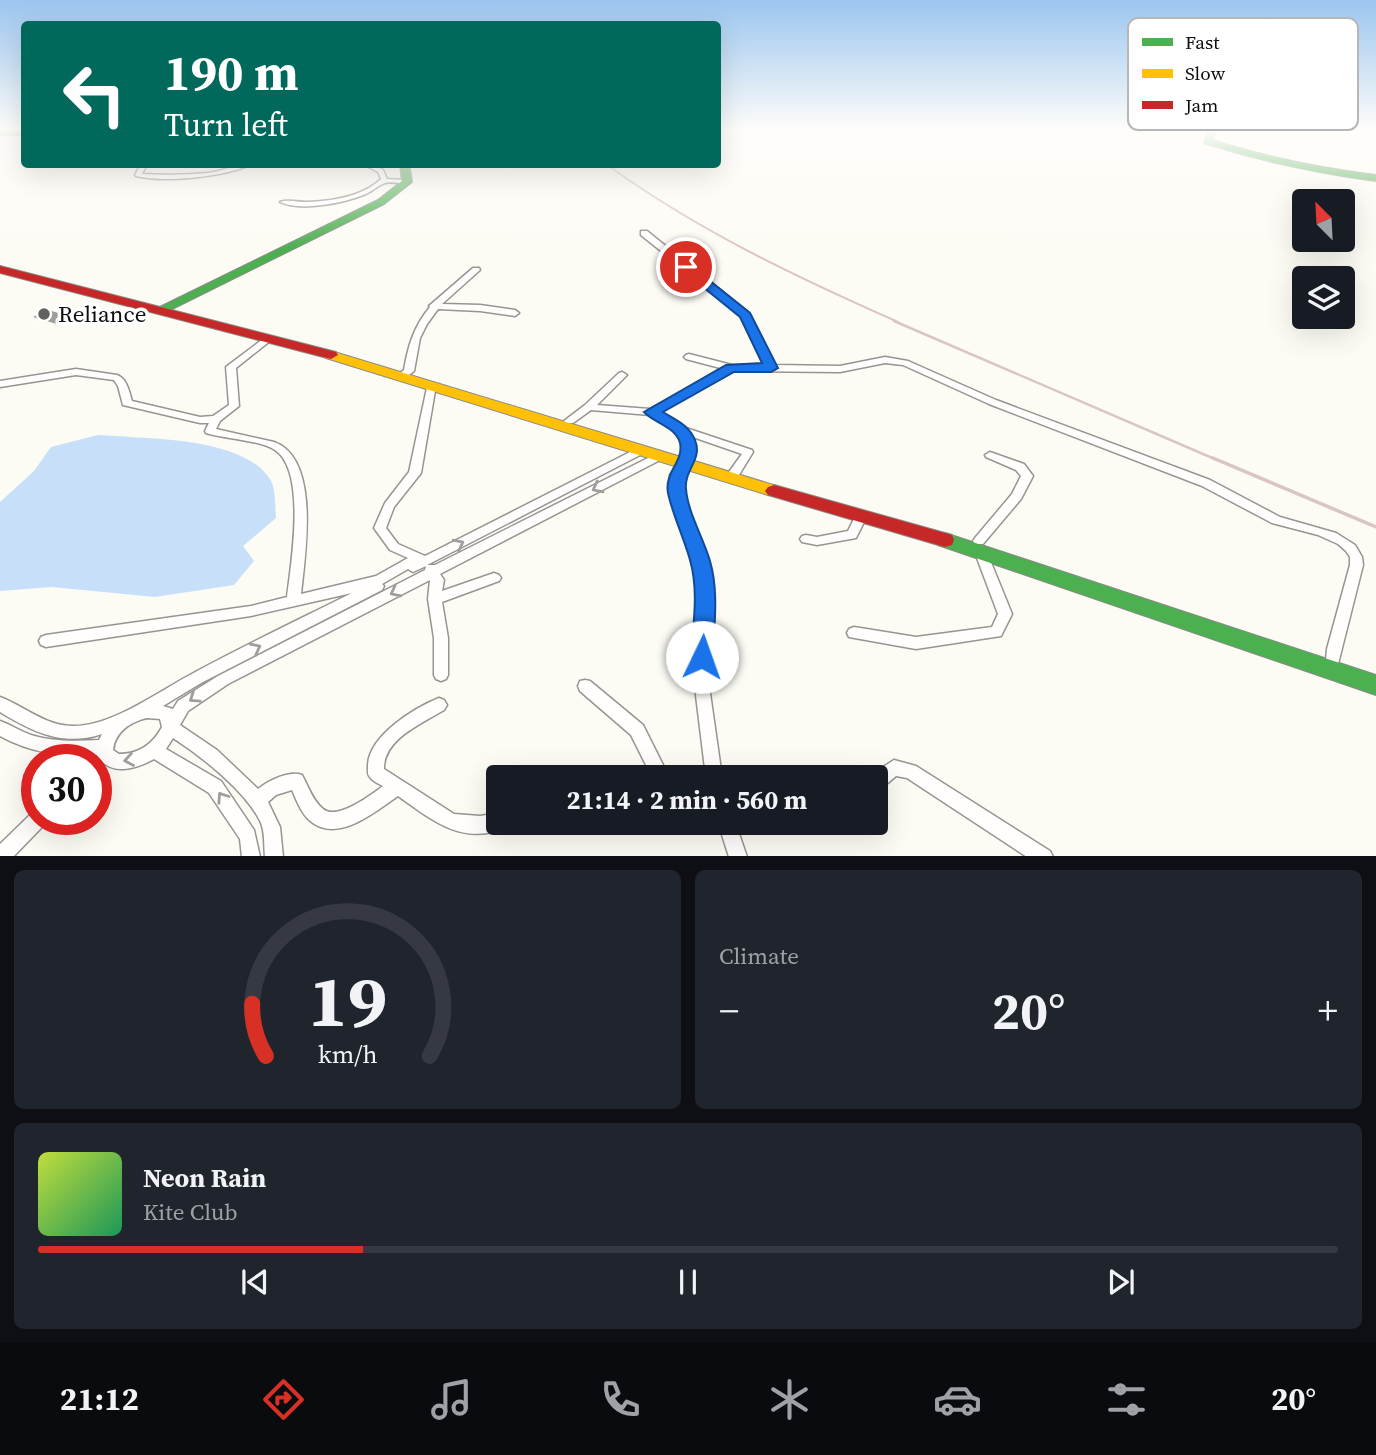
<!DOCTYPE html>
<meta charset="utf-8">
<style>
:root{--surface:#171b24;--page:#20242c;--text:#f1f3f6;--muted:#9ea1a6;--line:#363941;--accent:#d93025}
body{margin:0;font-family:"Source Serif 4",serif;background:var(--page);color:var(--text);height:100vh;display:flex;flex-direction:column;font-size:26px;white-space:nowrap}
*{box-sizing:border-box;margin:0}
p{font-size:23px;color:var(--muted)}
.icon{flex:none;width:38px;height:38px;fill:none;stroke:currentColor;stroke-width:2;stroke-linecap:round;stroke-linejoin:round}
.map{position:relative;height:856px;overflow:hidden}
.drawer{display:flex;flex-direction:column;gap:14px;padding:14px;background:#0d0f14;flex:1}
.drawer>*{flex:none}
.guide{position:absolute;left:21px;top:21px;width:700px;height:147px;border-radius:7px;box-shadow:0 7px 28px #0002;background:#00695c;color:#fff;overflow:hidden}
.needle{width:46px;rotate:336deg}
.buttons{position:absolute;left:1292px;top:189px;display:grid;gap:14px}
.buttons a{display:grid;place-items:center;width:63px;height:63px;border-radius:7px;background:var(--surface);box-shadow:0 7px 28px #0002;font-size:35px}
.speed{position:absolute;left:21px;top:744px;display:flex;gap:14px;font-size:35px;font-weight:700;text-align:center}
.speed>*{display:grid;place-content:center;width:91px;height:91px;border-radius:50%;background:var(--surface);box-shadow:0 7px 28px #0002;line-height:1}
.speed .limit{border:10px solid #d22;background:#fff;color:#111}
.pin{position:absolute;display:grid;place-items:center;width:60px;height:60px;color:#fff;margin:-30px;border:4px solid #fff;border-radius:50%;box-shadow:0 2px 7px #0007}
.me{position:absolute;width:77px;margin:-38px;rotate:3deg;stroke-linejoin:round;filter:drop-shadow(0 0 5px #0008)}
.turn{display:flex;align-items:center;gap:24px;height:147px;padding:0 28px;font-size:32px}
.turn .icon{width:91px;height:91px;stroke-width:2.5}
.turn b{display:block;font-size:49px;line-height:60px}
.big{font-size:52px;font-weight:700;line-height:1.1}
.drawer .widget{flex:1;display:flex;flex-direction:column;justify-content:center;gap:10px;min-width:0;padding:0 24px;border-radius:10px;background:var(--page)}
.drawer .dial{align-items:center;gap:0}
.dial svg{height:182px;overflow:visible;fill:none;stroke:var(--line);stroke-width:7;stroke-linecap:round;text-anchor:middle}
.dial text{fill:var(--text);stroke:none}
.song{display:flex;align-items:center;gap:21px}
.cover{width:84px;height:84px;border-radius:10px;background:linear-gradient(135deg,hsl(70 70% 55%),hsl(150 70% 35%))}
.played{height:7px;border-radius:4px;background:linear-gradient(90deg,var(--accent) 25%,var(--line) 25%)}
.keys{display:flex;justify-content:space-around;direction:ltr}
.heat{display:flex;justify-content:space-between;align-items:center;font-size:38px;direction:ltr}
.drawer .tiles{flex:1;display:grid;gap:14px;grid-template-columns:1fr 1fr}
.widget:last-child{grid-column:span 2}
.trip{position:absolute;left:486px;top:765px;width:402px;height:70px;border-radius:7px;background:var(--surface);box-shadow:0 7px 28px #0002;font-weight:700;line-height:70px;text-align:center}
.tabs{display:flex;height:112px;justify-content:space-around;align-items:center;background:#090b0e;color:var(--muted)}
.tabs .icon{width:49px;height:49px}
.tabs .active{color:var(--accent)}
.tabs b{font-size:32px;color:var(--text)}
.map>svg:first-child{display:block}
</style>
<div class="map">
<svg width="1376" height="857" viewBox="0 0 1376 857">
<rect width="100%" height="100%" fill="#fcfbf4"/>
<path fill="#c7dff9" d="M98,435c46,4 148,1 173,46 5,9 4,27 5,37l-33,28 11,15 -20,24 -79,12 -103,-10 -52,4v-89l34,-31 17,-24z"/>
<path fill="#9f9e99" d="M48,310l28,8 -16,7 -27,-8z"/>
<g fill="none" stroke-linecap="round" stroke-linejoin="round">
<defs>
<g id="street">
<path d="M21,129h3v3h-5z"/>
<path d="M141,164h6l-5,10c22,1 44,1 66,-1 15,-2 29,-9 44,-9 -26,13 -88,19 -116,12l-1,-1z"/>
<path d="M363,164h9l11,6 4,9 20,1 3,2 -3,2c-6,0 -16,-3 -22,-1 -6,2 -13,8 -19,11 -22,9 -65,18 -86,8 7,-3 18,0 27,0 25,-1 55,-5 74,-23l-3,-7z"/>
<path d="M641,231h6l102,82 25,52 66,1 45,-9 23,4 88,39 214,80 70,37 56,16 19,12 7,12 1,8 -25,99 -5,2 -5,-2 -2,-4 1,-11 23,-84v-8l-4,-6 -8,-7 -20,-9 -46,-12 -70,-37 -213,-82 -86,-39 -18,-2 -45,9 -106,-1 -75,41 27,16 66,22 1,2 -14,23 -4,1 -6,-4 13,-18 -52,-18 3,7 1,15 -12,17 1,18 23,69 6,29 -4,88 14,98h-16l-12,-98 4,-88 -4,-29 -23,-69 -1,-18 12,-17 1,-15 -5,-11 -28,-17 -59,-5 -18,13h-8l-1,-2 21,-16 34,-32 3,-1 5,3 -30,30 53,4 74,-40 -38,-10 -2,-2 2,-2 3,-1 43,11h33l-23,-49 -101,-81z"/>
<path d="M473,268h6l1,2 -38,34 38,1 35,5 4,3 -4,3 -35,-5 -42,-2 -11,15 -7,14 -6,33 -9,7h-6l-2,-2 7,-6c4,-24 10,-44 26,-63l-1,-1z"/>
<path d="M267,336l4,3 -1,2 -34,27 3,38 -19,15 -4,8 58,13c47,17 31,113 27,152l75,-18 32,-18 -18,-8 -16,-22 11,-25 24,-31 19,-89h6l2,2 -15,88 -27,34 -8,21 12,16 27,12 211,-107h8l1,2 -1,2 -217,112h8l219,-110 4,-1 5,3 -1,2 -222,115 4,6 -2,11 52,-18 5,2 2,3 -2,3 -57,21 6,36v37l-2,4 -5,2 -5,-2 -2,-4v-37l-6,-39 2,-19 -202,104 -40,27 -8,14 37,25 41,39c10,-8 31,-19 44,-14 6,11 11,26 21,34 14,12 48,-14 60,-23 -4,-2 -11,-5 -13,-9 -3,-3 -2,-6 -2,-10 -1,-30 46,-59 71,-69l5,2 3,5 -3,5c-21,13 -61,29 -60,59l70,45 26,2 19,-3v9h8l-2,6c-44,18 -74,-9 -107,-32 -22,15 -58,46 -85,27 -11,-7 -16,-22 -21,-33l-16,5 -8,7 12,25 3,30h-18c-1,-11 0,-24 -4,-34 -14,-31 -60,-67 -88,-85l-7,11 55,32 33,49 6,27h-18l-2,-18 -31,-46 -55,-34c-18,10 -44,18 -57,-4 -35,2 -66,-2 -97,-19v-15c11,4 20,10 31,14 22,7 45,6 68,5l3,-6c-39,13 -69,-2 -102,-22v-15c26,10 45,29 74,29 38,0 84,-34 116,-51 53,-29 108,-55 162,-82l-101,23 -205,31 -5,-2 -2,-4 2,-4 5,-2 205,-29 36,-9c4,-33 20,-126 -12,-147 -15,-10 -50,-11 -69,-17l-1,-2 4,-8h-9l-77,-18 -5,-19 -4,-6 -38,-5 -76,12v-6l76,-12 41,6c10,4 12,16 15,26l68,16 13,-1 16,-11 -3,-38zM426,566l-1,4 -207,106 -40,25 -5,8 -10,-3 38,-23 181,-93 2,-4 -2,-2 26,-15 5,3zM147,718l13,1 2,8c-9,17 -23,27 -43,27l-6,-4c2,-18 17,-28 34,-32z"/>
<path d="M990,452l34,12 9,12 -12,23 -38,45h-8l-2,-3 2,-3 37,-44 9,-18 -5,-6 -30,-13 -1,-2z"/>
<path d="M861,512l4,1 2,3 -11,22 -39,7 -15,-3 -2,-3 2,-3 4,-1 11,2 31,-6 9,-18z"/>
<path d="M980,545l4,2 2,3 26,64 -11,22 -85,13 -67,-12 -2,-4 2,-4 5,-2 62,10 76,-10 6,-13 -24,-64 2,-3z"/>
<path d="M585,680l5,1 53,44 26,52h-17l-21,-42 -51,-44 -2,-5 2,-5z"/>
<path d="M894,760l22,6 134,85 3,6h-26l-120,-79 -11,-2 -13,11 -6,2v-12h-7l1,-2z"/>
<path d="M37,811v8h10l-3,6 -31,32h-13v-13l32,-31z"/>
<path d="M718,822h17l12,35h-18z"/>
</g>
<g id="fast">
<path d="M1206,129h11l-5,11c54,17 108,28 164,35v6c-59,-8 -116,-20 -172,-38l5,-11z"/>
<rect x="0" y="131" width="24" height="4"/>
<path d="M400,164h9l3,18 -28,22 -214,106 -4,1 -6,-4 218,-107 24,-19z"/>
<path d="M945,533l431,142v20l-438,-150 -2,-5 2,-5z"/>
</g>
<path id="slow" d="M331,351l449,136 3,4 -3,4h-12l-442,-137 -2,-3 2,-3z"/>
<g id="jam">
<path d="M0,266l336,86 2,3 -7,4 -331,-86z"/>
<path d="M774,485l178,50 2,5 -2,5 -7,2 -177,-52 -3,-4 3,-4z"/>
</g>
</defs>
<use href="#street" stroke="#959592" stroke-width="3"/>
<use href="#fast" stroke="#8c8b88" stroke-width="2"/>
<use href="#slow" stroke="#8c8b88" stroke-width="2"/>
<use href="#jam" stroke="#8c8b88" stroke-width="2"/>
<use href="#street" fill="#fffefd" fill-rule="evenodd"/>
<use href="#fast" fill="#4caf50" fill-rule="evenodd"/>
<use href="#slow" fill="#ffc107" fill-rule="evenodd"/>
<use href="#jam" fill="#c62828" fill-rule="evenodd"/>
<path stroke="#d9c6c3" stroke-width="2" d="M606,164c91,66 190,113 292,158"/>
<path stroke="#d9c6c3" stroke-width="2.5" d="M894,321l323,139"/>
<path stroke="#d9c6c3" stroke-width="3.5" d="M1213,458l163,69"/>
</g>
<defs><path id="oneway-chevron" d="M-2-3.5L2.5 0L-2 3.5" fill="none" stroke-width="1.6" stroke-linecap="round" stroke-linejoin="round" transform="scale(1.75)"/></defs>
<g stroke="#9f9e9d">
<use href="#oneway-chevron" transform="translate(597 488) rotate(153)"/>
<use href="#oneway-chevron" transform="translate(459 544) rotate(-27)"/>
<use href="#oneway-chevron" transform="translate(395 592) rotate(153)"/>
<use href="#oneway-chevron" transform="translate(256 648) rotate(-27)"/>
<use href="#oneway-chevron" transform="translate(194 698) rotate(146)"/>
<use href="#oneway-chevron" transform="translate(129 760) rotate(170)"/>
<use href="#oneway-chevron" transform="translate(222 797) rotate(-124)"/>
</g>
<linearGradient id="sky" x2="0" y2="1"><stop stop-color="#9bc5ef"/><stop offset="0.52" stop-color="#fefdfa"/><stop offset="1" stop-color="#fefdfa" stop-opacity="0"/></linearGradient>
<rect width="1376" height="249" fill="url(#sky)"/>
<path fill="#1a73e8" stroke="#114b97" stroke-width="2" d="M682,265h8l60,48 28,55 -7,4h-37l-71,40c13,8 26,13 32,28 8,19 -11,30 -9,49 2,24 17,48 24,72 9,31 4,64 3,96l-3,6 -8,3 -8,-3 -3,-6c2,-32 8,-66 -1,-97 -6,-22 -17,-44 -22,-67 -4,-21 16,-31 12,-50 -4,-16 -26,-20 -36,-31l82,-47 36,-2 -22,-46 -58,-47z"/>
<circle fill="#61615e" stroke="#fff" stroke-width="2.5" cx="44" cy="314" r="7"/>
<g text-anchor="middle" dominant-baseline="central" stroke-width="7" stroke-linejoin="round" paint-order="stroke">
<g font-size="23" fill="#0e0e0e" stroke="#fff" text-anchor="start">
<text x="58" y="314">Reliance</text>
</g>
</g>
<rect x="1128" y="18" width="230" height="112" rx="10" fill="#fff" stroke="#b7b7b7" stroke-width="2"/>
<rect x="1142" y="38" width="31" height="8" fill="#4caf50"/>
<rect x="1142" y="69" width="31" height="9" fill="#ffc107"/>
<rect x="1142" y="101" width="31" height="8" fill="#c62828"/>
<g font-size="19" fill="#0e0e0e">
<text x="1185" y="49">Fast</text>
<text x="1185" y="80">Slow</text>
<text x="1185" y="112">Jam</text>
</g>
</svg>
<div class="buttons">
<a><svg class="needle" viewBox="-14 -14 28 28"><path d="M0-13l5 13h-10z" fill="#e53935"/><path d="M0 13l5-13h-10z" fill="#9ea1a6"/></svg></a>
<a><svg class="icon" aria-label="layers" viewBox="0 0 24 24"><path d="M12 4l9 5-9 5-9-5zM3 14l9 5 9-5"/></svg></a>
</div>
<div class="speed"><div class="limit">30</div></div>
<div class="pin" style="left:686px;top:267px;background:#d93025"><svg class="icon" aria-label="arrive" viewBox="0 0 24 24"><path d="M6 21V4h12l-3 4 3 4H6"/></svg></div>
<svg class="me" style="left:702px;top:657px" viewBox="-20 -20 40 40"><circle r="19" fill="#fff"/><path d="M0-13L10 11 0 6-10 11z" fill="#1a73e8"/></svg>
<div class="trip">21:14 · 2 min · 560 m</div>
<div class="guide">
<div class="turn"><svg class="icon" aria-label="left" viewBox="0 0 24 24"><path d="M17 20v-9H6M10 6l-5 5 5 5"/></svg><div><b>190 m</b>Turn left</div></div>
</div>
</div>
<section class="drawer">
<div class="tiles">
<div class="widget dial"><svg viewBox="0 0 100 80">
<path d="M14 69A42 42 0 1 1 86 69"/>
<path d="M14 69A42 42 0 0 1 8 46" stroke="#d93025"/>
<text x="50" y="56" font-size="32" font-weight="700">19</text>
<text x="50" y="72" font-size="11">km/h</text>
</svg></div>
<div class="widget"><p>Climate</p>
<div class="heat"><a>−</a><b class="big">20°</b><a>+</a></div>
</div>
<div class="widget">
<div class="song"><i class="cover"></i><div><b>Neon Rain</b><p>Kite Club</p></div></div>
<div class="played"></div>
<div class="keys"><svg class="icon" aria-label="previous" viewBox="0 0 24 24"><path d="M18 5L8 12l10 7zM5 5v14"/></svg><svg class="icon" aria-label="pause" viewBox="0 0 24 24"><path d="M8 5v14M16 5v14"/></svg><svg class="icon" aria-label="next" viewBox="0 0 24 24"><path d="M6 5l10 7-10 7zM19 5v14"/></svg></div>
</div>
</div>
</section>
<nav class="tabs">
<b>21:12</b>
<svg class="icon active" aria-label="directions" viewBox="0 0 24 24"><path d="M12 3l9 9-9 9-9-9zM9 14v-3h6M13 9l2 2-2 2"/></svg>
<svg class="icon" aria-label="music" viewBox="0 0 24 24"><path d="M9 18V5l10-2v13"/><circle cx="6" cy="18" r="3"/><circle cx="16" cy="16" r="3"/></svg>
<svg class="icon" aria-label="phone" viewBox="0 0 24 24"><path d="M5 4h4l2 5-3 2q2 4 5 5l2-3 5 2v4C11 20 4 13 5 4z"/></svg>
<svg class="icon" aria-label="climate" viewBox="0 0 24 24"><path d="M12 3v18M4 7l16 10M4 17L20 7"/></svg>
<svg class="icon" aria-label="car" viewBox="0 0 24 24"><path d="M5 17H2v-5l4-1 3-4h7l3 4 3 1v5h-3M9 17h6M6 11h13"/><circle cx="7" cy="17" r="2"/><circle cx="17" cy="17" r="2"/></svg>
<svg class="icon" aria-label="filters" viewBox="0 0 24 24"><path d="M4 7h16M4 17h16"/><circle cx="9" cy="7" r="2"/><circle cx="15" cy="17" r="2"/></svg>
<b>20°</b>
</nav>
